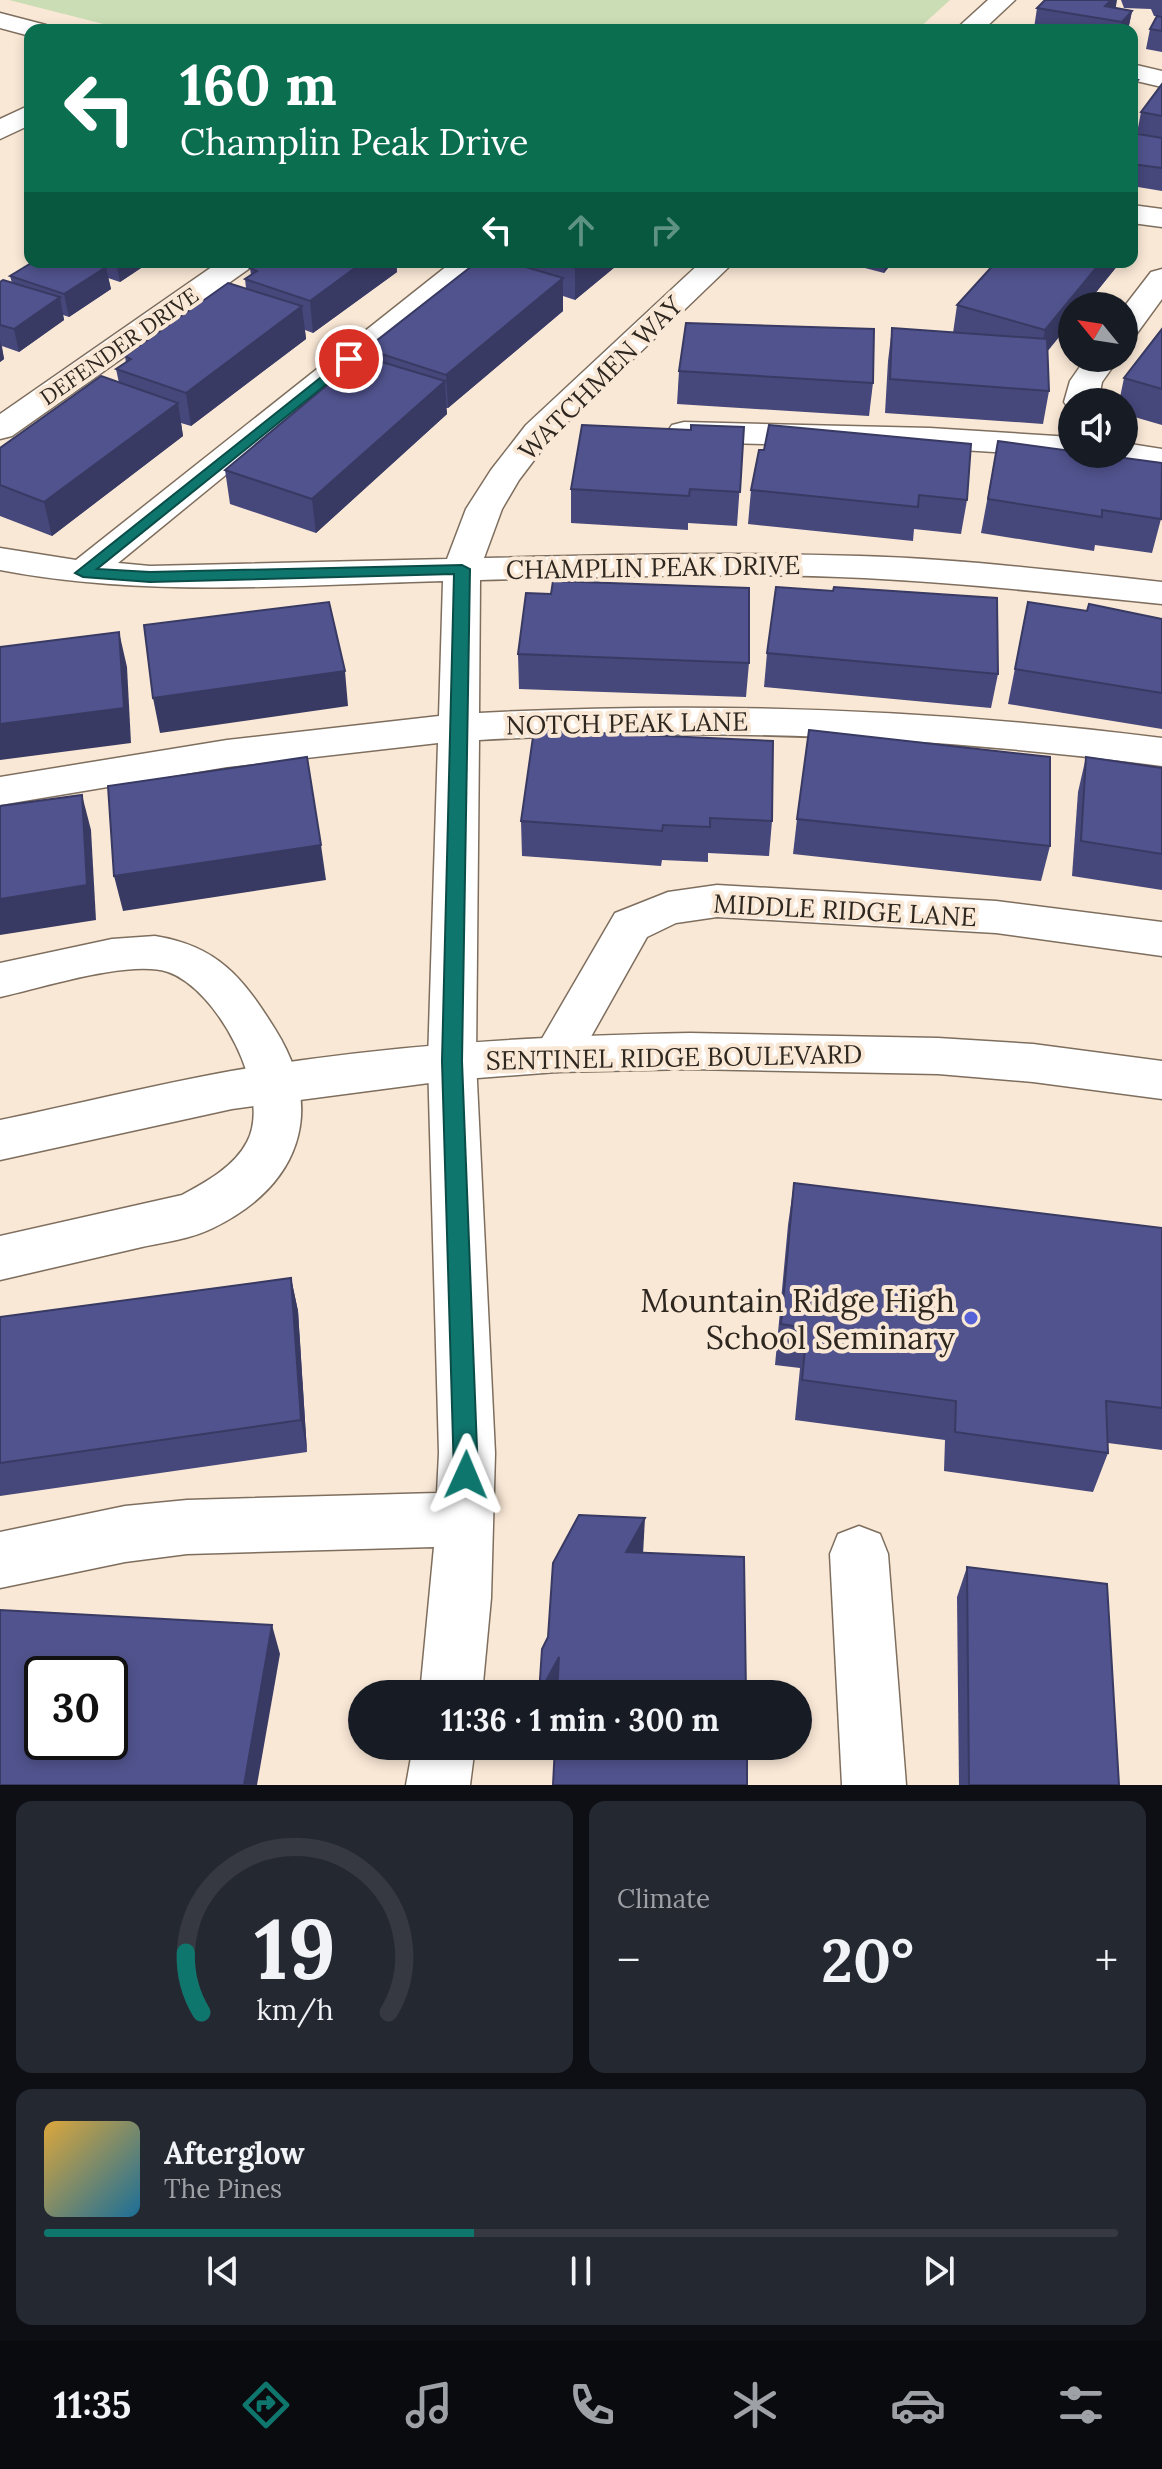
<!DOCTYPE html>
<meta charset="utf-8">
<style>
:root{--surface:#171b24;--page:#242831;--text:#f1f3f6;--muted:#9ea1a6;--line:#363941;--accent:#0f766e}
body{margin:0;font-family:Lora,serif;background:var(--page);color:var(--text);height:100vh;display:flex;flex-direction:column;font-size:30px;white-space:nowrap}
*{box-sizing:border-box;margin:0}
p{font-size:26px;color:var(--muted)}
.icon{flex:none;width:44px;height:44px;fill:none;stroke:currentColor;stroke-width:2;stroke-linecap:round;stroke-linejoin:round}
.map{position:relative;height:1785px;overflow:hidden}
.panel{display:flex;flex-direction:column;gap:16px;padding:16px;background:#0d0f14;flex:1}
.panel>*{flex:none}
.banner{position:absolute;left:24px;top:24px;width:1114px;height:244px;border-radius:16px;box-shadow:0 4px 12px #0003;background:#0b6e4f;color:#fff;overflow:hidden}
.needle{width:52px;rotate:300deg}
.fabs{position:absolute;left:1058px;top:292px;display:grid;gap:16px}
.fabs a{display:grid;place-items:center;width:80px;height:80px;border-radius:50%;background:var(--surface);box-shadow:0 4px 12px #0003;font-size:40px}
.speed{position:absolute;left:24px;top:1656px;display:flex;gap:16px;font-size:40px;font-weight:700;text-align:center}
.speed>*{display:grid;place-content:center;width:104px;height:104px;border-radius:50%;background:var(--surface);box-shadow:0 4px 12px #0003;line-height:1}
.speed .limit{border:4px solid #111;border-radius:12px;background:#fff;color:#111}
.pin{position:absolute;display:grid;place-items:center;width:68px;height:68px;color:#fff;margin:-34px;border:4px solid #fff;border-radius:50%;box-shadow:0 2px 8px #0007}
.me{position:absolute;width:88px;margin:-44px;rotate:1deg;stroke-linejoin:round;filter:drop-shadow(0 0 6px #0008)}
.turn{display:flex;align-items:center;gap:28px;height:168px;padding:0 24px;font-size:36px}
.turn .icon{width:104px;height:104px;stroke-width:2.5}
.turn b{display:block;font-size:56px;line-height:68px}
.lanes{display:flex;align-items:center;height:76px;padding:0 24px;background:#0003;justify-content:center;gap:40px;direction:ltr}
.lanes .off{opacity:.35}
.big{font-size:60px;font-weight:800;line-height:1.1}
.panel .card{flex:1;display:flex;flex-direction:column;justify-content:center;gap:12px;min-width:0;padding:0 28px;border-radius:16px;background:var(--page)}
.panel .dial{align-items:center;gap:0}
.dial svg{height:208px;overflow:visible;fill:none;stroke:var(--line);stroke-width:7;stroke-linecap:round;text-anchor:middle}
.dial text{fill:var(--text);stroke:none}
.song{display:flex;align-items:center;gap:24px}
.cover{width:96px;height:96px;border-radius:12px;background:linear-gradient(135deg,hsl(40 70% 55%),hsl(200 70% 35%))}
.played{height:8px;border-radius:4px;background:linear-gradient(90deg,var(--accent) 40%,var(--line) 40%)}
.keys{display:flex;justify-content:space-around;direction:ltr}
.heat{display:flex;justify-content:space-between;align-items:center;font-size:44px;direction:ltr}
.panel .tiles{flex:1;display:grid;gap:16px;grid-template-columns:1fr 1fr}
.card:last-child{grid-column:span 2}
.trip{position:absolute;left:348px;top:1680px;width:464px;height:80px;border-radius:40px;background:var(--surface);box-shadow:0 4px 12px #0003;font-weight:800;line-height:80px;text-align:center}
.tab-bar{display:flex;height:128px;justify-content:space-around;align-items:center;background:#090b0e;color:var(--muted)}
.tab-bar .icon{width:56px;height:56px}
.tab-bar .active{color:var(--accent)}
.tab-bar b{font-size:36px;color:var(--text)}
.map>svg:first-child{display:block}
</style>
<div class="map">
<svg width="1162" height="1785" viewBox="0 0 1162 1785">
<rect width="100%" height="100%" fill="#fae8d6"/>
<path fill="#caddb4" d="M9,0h941l-33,30h-790z"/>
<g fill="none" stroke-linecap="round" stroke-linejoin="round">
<defs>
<g id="minor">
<path d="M988,0h27l-32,30h-28z"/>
<path d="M0,13l46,12 4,5h-20v6l-30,-8z"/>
<path d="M1132,64l30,7v16l-30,-7z"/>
<path d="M30,105v20l-30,14v-20z"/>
<path d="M1132,205l30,4v18l-30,-4z"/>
<path d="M219,262h35l-4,6 -238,168 -12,3v-25z"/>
<path d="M452,262h34l-368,301 32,3 297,-7 19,-50 25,-39 35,-45 175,-163h33l-184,177 -31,41 -17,29 -18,49c126,-3 251,-6 376,-2 101,3 202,15 302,26v22c-99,-10 -198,-21 -298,-26 -127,-6 -256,-1 -384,2l-1,133c229,-12 455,-4 683,25v28c-228,-30 -454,-39 -683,-26l-3,321 19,392 -4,145 -9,96h-62l14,-147 -247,7 -62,8 -125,26v-56l125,-26 62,-6 250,-7 2,-40 -11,-392 10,-318 -211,24 -227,38v-28l227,-37 212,-24 4,-135c-148,4 -297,17 -443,-11v-22l76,12z"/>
<path d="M1162,269v30l-27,37 -11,3v-32l27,-35z"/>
<path d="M1086,358h33l-17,24 -4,20h-26v8l-3,-1 -5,-7 6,-21z"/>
<path d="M684,422l246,6 142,9v17h12l-12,3 -142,-9 -246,-6 -12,-3 -5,-7 5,-7z"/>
<path d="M1124,443l38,6v20l-50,-9 -5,-6h17z"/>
<path d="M717,885l279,16 166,21v34l-166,-23 -279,-16 -41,6 -29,14 -73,130 -17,5 -17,-5 -7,-13 82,-141 53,-21z"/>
<path d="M155,936c63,10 88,42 120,93 52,83 24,157 -62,199 -22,11 -48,14 -71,19 -47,11 -95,22 -142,33v-44l182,-41c24,-13 52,-28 65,-53 26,-48 -29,-153 -79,-170 -38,-13 -127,16 -168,25v-34l112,-24z"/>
<path d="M859,1526l21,8 8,20 18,231h-64l-12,-231 8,-20z"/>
<path d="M413,1746h62l-5,39h-64z"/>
</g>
<path id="major" d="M690,1033l248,5 95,6 129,17v38l-129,-17 -95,-8 -248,-5 -133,3 -105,8 -220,29 -232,51v-40c77,-16 154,-35 231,-49 152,-26 305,-35 459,-38z"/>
</defs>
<use href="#minor" stroke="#7e6e5e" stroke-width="3"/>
<use href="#major" stroke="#7e6e5e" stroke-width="3"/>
<use href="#minor" fill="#fff" fill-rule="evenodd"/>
<use href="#major" fill="#fff" fill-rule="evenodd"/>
</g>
<g fill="#46477a">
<path d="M1121,0h41v16h-8l-3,-7 -27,-1z"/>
<path d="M1037,8h78l17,3 -4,19h-83l-11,-2z"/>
<path d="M1162,17v35l-16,-3 4,-20z"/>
<path d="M1162,84v107l-30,-5v-53l14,2 -9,-2 4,-21z"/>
<path d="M33,262h117l-30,20 -12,-4 3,11 -42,28 -6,-2 1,5 -45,32 -17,-6 2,13 -4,3v-80l12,1 -2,-7z"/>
<path d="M259,262h137l1,10 -84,61 -8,-3 1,9 -115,87 -10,-3 2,13 -131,100 -52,-20v-68l119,-65 -3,-14 10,-6 -1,-7 121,-68 -1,-9 6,-4 -1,-7z"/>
<path d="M477,262h144l-46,38 -12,-4v15l-115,97h-2l1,6 -131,119 -86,-29 -5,-34 142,-113 -1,-8z"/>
<path d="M842,262h51l-9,11z"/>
<path d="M996,262h123l-1,3 -33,41h-13v15l-25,31 2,39 -6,33 -158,-11 3,-52 4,-33 61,5 4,-28z"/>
<path d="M1162,329v96l-38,-11v-12h-5l5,-24z"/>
<path d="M679,371l194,12 -4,33 -192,-12z"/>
<path d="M744,427l-7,99 -49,-3v7l-117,-7v-34l120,-59z"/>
<path d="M998,441l163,78 -9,34 -57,-8 -1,6 -113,-18z"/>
<path d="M759,450l208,50 -6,34 -47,-5 -1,12 -165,-17 3,-34z"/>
<path d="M1028,602l59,9 75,8v110l-154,-25z"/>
<path d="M767,653l231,21 -7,34 -227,-21z"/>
<path d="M518,654l231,9 -3,34 -227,-8z"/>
<path d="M534,730l238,91 -3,35 -61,-3v9l-46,-2 -1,6 -139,-10 -1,-35z"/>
<path d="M1086,757l76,11v122l-90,-14 6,-84z"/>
<path d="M797,819l253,27 -9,35 -248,-27z"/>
<path d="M794,1183l368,45v222l-54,-7v10l-15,39 -149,-21 1,-31 -150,-20 5,-52 -25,-3 13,-140z"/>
<path d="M291,1278l7,33 9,141 -307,44v-179z"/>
<path d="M967,1567l152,218h-160l-2,-188z"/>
</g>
<g fill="#393a63">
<path d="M1111,0h6l-2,12 -10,-6z"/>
<path d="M1132,11l-4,19h-8l2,-8z"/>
<path d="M1138,80l-5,21 -1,2v-16z"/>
<path d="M116,262h34l-30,20z"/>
<path d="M363,262h33l1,10 -84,61 -3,-32z"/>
<path d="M582,262h39l-46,38v-32z"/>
<path d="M885,262h8l-9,11z"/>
<path d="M1101,262h18l-1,3 -33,41h-13v15l-34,41 7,-32z"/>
<path d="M106,267l5,22 -42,28 -5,-23z"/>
<path d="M563,278v33l-115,97 -2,-33z"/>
<path d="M60,297l4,23 -45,32 -5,-23z"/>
<path d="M302,306l4,33 -115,87 -5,-33z"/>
<path d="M0,340l4,19 -4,3z"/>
<path d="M445,381l2,33 -131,119 -4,-34z"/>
<path d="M178,403l5,33 -131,100 -8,-34z"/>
<path d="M119,632l8,35 4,76 -131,17v-36z"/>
<path d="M345,671l3,35 -188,27 -7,-35z"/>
<path d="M82,795l9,35 5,90 -96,15v-36z"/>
<path d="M321,845l5,35 -203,31 -9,-35z"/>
<path d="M291,1278l7,33 9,141 -6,-32z"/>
<path d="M645,1518l-2,37 -17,-3z"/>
<path d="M272,1625l8,29 -23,131h-13z"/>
<path d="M559,1657v37h-19z"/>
</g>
<g fill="#51538e" stroke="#393a63" stroke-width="2" fill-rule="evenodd">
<path d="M1045,0h66l-6,6 27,5 -10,11 -85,-14z"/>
<path d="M1157,16l5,1v14l-12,-2z"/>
<path d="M1132,79l6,1 -6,7z"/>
<path d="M1162,84v32l-21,-4z"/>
<path d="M1132,133l30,5v30l-30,-4z"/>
<path d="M33,262h59l14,5 -42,27 -54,-18z"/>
<path d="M259,262h104l-53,39 -65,-22 12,-8 -7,-3z"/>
<path d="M477,262h32l54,16 -117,97 -80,-26z"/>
<path d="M555,262h27l-7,6z"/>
<path d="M996,262h105l-56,68 -88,-25z"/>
<path d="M3,280l57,17 -46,32 -14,-4v-43z"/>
<path d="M228,283l74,23 -116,87 -70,-24 15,-10 -6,-3z"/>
<path d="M686,323l188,6 -1,54 -194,-12z"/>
<path d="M892,328l155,11 2,52 -159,-12z"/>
<path d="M1162,329v60l-38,-11z"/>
<path d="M362,356l83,25 -133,118 -87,-29z"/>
<path d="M101,376l77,27 -134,99 -44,-17v-37z"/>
<path d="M582,425l109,5v-5l53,2 -4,65 -50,-3 -1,7 -118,-7z"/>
<path d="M769,425l202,19 -4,56 -48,-5 -1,12 -167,-17 8,-40h5z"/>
<path d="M998,441l74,10v3h23l67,9 -1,56 -59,-9v7l-114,-18z"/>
<path d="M553,581l196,7v75l-231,-9 8,-61 25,1z"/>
<path d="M776,587l57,4 1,-4 163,11 1,76 -231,-21z"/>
<path d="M329,602l16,69 -192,27 -9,-73z"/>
<path d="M1028,602l59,9 2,-7 73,15v74l-147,-24z"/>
<path d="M119,632l5,76 -124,16v-77z"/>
<path d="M534,730l239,11 -1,80 -62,-3v9l-47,-2 -1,6 -141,-10z"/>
<path d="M809,730l241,27v89l-253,-27z"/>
<path d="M307,757l14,88 -207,31 -6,-90z"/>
<path d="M1086,757l76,11v86l-81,-13z"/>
<path d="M82,795l5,90 -87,14v-93z"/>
<path d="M794,1183l368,45v180l-56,-7 2,52 -153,-21 1,-31 -154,-21 5,-52 -26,-4z"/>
<path d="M291,1278l10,142 -301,43v-146z"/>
<path d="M579,1515l66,3 -19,34 118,5 2,137h-189l2,-37 -20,37 3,-45 6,-12 5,-74z"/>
<path d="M967,1567l140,17 12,201h-150z"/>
<path d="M0,1610l272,15 -28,160h-244zM42,1674h68v68h-68z"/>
<path d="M555,1746h192v39h-194z"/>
</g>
<path fill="#0f766e" stroke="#0a4d48" stroke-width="2" d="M349,355l7,4 -2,3 -257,207 53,3 312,-7 8,4 -8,492 16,414 -4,8 -8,3 -8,-3 -4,-8 -12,-414 12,-487 -304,8 -67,-5 -8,-4z"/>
<circle fill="#5661d8" stroke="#fae8d6" stroke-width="3" cx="971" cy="1318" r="8"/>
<g text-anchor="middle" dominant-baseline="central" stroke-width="8" stroke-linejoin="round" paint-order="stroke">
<g font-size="22" fill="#2e2720" stroke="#fae8d6">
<text transform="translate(119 346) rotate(-35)">DEFENDER DRIVE</text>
</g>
<g font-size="26" fill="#2e2720" stroke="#fae8d6">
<text transform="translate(600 378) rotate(-45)">WATCHMEN WAY</text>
<text transform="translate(653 567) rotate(-1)">CHAMPLIN PEAK DRIVE</text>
<text transform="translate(627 723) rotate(-1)">NOTCH PEAK LANE</text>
<text transform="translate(845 910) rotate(3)">MIDDLE RIDGE LANE</text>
<text transform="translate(674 1057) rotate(-1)">SENTINEL RIDGE BOULEVARD</text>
</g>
<g font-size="32" fill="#2e2720" stroke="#fae8d6" text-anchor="end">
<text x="955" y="1300">Mountain Ridge High<tspan x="955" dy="37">School Seminary</tspan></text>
</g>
</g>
</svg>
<div class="fabs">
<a><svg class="needle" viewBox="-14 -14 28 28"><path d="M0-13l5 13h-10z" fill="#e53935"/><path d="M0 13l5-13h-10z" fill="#9ea1a6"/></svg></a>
<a><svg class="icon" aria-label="sound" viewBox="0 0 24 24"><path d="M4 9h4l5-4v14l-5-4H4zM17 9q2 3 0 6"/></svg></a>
</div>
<div class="speed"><div class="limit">30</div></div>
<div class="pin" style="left:349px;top:359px;background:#d93025"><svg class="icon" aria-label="arrive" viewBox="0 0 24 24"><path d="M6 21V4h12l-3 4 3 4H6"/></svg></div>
<svg class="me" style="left:466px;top:1475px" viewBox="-20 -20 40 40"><path d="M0-17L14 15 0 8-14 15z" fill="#0f766e" stroke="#fff" stroke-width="4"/></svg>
<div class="trip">11:36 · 1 min · 300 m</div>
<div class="banner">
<div class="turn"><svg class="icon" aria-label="left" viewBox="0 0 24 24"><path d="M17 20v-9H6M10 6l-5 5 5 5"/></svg><div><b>160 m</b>Champlin Peak Drive</div></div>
<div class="lanes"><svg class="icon" aria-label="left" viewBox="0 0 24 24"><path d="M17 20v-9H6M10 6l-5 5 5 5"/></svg><svg class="icon off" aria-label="ahead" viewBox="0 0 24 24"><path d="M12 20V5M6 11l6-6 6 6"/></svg><svg class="icon off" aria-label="right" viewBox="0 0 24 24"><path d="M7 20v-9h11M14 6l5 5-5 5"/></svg></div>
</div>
</div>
<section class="panel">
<div class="tiles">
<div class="card dial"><svg viewBox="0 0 100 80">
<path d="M14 69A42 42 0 1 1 86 69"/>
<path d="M14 69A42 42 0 0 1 8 46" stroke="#0f766e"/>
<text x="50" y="56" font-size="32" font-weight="700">19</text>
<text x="50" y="72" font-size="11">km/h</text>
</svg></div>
<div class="card"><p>Climate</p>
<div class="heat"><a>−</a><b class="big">20°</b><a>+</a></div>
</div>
<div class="card">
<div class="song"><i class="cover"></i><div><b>Afterglow</b><p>The Pines</p></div></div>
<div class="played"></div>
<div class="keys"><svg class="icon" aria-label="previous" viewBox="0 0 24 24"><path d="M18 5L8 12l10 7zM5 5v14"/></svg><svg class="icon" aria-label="pause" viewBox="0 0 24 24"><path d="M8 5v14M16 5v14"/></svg><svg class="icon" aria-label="next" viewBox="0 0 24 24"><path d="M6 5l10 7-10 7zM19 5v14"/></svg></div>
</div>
</div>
</section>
<nav class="tab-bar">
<b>11:35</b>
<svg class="icon active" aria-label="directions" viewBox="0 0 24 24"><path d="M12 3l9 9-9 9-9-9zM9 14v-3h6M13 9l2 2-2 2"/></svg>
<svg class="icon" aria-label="music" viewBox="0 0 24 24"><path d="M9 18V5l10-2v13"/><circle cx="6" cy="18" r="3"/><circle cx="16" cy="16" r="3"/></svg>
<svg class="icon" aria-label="phone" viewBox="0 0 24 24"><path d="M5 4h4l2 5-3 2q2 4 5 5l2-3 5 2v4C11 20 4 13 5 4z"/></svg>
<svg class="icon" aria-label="climate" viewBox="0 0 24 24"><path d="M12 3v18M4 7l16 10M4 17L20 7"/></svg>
<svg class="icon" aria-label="car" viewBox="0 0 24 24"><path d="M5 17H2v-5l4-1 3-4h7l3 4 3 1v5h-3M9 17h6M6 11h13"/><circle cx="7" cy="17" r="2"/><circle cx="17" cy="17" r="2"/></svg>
<svg class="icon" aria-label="filters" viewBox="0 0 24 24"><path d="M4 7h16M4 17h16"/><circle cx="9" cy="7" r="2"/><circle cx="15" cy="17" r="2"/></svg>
</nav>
